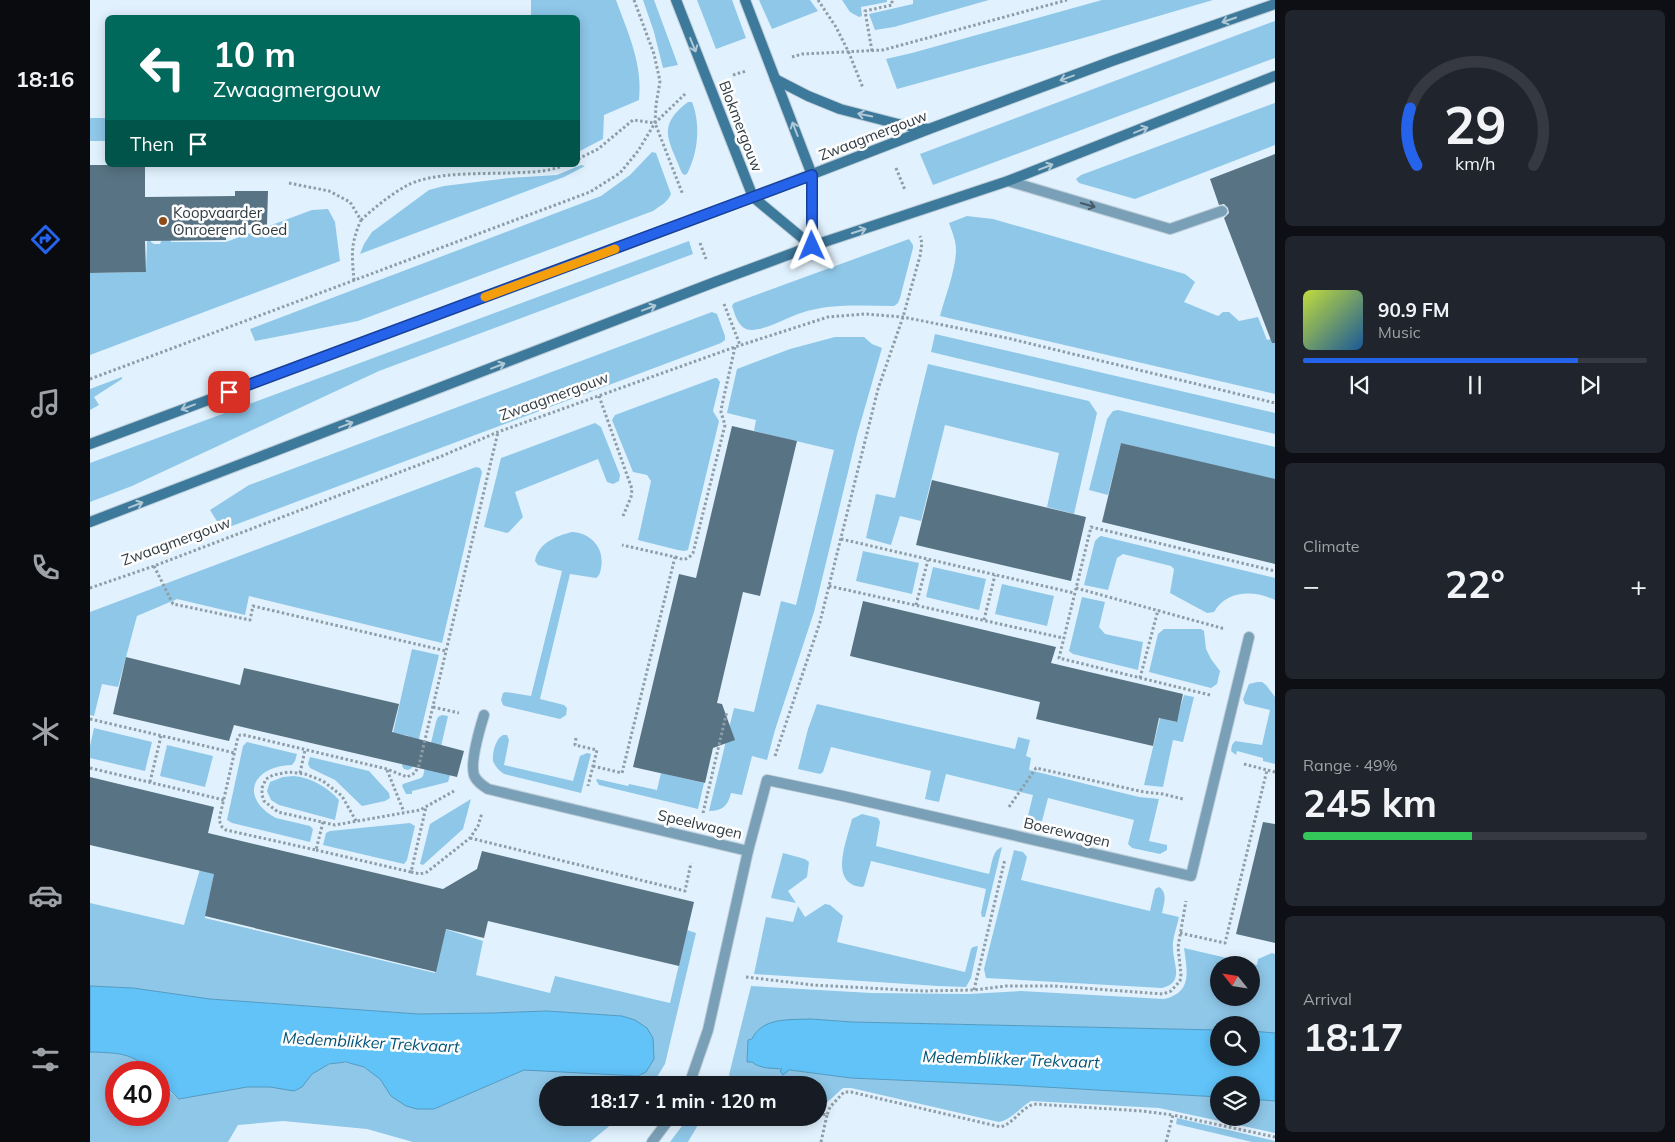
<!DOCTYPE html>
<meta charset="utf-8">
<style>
:root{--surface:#171b24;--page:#20242c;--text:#f1f3f6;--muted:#9ea1a6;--line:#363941;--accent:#2563eb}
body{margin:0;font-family:Mulish,sans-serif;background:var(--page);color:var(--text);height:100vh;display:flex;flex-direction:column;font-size:19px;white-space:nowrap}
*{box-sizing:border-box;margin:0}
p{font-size:16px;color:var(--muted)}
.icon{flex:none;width:28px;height:28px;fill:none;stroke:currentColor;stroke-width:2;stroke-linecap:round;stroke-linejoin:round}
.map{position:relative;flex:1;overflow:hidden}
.sheet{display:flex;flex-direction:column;gap:10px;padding:10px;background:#0d0f14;width:400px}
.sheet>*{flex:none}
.guide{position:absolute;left:15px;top:15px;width:475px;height:152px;border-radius:8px;box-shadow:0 2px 12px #0003;background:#00695c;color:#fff;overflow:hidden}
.needle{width:32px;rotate:300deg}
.buttons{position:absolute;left:1120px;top:956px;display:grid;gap:10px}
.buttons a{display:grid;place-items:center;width:50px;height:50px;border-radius:50%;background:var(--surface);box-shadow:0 2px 12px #0003;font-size:25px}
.speed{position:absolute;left:15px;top:1061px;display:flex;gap:10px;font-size:25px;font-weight:700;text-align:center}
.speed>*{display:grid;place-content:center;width:65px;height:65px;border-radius:50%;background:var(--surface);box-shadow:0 2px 12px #0003;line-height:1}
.speed .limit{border:8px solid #d22;background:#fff;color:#111}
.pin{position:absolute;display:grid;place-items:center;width:42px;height:42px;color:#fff;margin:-21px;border-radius:10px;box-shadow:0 2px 8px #0006}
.me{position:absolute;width:55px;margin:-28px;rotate:359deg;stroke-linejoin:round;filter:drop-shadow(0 0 4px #0008)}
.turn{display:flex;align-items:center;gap:18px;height:105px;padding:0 25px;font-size:22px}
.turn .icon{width:65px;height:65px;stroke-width:2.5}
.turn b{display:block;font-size:35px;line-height:42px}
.then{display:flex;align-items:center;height:48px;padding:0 25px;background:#0003;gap:10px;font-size:19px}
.big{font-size:38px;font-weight:700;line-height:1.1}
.sheet .tile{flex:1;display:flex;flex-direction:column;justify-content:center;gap:8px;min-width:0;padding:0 18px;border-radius:8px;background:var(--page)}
.sheet .dial{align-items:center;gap:0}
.dial svg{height:130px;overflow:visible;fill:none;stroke:var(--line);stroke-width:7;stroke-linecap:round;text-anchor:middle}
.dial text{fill:var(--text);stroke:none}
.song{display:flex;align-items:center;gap:15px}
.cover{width:60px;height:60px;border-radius:8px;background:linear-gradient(135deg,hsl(70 70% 55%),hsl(210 70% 35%))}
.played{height:5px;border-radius:2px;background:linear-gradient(90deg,var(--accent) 80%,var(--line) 80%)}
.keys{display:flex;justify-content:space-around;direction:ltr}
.heat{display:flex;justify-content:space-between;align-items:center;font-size:28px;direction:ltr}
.charge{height:8px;border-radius:4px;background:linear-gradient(90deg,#34c759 49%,var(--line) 0)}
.trip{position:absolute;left:449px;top:1076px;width:288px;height:50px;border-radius:25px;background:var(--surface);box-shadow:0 2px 12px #0003;font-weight:700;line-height:50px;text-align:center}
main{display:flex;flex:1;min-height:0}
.tab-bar{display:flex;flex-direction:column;width:90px;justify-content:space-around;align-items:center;background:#090b0e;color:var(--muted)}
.tab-bar .icon{width:35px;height:35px}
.tab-bar .on{color:var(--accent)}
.tab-bar b{font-size:22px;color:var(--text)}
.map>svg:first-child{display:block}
</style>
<main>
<nav class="tab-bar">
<b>18:16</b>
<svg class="icon on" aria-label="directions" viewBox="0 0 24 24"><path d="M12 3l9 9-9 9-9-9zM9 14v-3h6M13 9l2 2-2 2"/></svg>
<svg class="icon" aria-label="music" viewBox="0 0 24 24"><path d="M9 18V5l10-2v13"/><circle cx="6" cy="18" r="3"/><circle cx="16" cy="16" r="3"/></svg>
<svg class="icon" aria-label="phone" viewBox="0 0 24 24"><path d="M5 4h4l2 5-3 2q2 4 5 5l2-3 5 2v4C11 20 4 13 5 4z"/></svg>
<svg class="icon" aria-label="climate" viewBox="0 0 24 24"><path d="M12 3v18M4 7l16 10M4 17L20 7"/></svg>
<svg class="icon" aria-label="car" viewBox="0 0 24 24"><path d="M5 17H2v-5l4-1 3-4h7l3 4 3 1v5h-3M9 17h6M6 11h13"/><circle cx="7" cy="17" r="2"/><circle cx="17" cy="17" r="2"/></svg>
<svg class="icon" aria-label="filters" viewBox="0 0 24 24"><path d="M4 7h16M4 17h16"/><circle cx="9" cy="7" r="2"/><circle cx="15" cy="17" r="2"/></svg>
</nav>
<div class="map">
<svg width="1185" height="1142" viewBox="0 0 1185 1142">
<rect width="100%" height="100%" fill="#e1f2fe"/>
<g fill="#8fc7e8" fill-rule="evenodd">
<path d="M441,0h85c12,33 27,64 23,100l-35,15 -1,24 -25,13v-134l-47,-1z"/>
<path d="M553,0h11l24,65 -15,3 -9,-36z"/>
<path d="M607,0h35l14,38 -30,11z"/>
<path d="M669,0h51l8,11 -46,18z"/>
<path d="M752,0h45v2l-26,5 1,9 -3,1 -9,-5z"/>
<path d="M823,0h76l-95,27 -19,3 -6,-16 44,-10z"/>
<path d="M1012,0h111l-119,35 -197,54 -11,-30 26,-6z"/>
<path d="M1185,21v37l-342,127 -13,-31z"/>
<path d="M598,102h4c9,23 6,51 -5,72l-3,1 -2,-2c-12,-32 -27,-46 6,-71z"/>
<path d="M1185,103v42l-140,54 -56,-16 -3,-4 5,-4z"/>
<path d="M0,118h15l1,23h-16z"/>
<path d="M562,152l4,1 15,41c-3,8 -11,12 -18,17l-295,110 -103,20 -5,-12 351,-133 29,-21z"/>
<path d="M491,165l4,1 -21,11 -204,77 4,-10 8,-12 57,-42 15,-4 65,-8 48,-3z"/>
<path d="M238,209l7,13 5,39 -250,94v-82l56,-1 1,-32 4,-1v3l3,2h6l2,-5h8l1,3h55l86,-32z"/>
<path d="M877,216l26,3 192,55 10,8 -11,20 34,14 5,-4h6l10,9 19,-4 9,23 8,-2v56l-335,-78c5,-19 16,-47 16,-66 0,-10 -4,-18 -7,-27z"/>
<path d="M819,239l4,6v3l-13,50 -2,5 -4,3c-31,0 -63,-3 -93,7 -13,4 -42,21 -55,16 -9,-4 -11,-15 -14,-23l2,-3z"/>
<path d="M599,241l4,13 -314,117 -247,115 -42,16v-39z"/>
<path d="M622,312l5,2 8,22v4l-4,3 -524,196 -1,-2 22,-14 -8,-13 39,-25z"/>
<path d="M845,334l340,79v21l-344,-82z"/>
<path d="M745,337h29l8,7 10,4 -25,87 -43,177 -39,118 -8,30 -15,-4 -10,39 -11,-2c-3,13 -9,18 -22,18l25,-103 20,4 27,-111 15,4 38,-155 -80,-19 2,-11 -29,-7 10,-44 53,-20z"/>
<path d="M838,364l161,37 8,12 -23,101 -27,-7 12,-54 -114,-28 -24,96 -21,-5 -9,29 -25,-7 10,-44 19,4z"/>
<path d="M32,377v2l-28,18 5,8 -9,5v-21z"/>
<path d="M625,378h2l3,4 -7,29 6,10 -31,129 -4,1 -6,-1 -40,-10 13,-59 -4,-6 -14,-3 -21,-52 3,-5z"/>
<path d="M1028,410l157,37v33l-154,-37 -13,52 -19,-5 18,-71 6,-8z"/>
<path d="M505,423l6,4 19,48 -1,6 -6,3 -6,-2 -9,-23 -83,33 8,25 -14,15 -2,1 -23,-6 17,-69z"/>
<path d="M386,467l4,1 2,4 -40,171 -193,-47 -4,19 -68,-16 -40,17 -19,71 -16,-3 -8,32 -4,-1v-103z"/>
<path d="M482,532c19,1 33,16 29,36 -1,5 -1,7 -5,10l-26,-4 -30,125 24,6 3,3 -1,7 -6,4 -55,-13 -2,-1 -2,-5 2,-7 3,-1 25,4 31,-125 -24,-6 -3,-4c3,-18 21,-25 37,-29z"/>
<path d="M1011,536l174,42v22c-21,-10 -48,-10 -61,12l-7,1 -37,-20 4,-24 -3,-3 -48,-12 -6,4 -9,32 -24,-5 11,-44 4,-4z"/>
<path d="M773,551l56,12 -7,31 -56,-13z"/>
<path d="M843,567l53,12 -7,31 -53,-13z"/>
<path d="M912,584l52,12 -7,30 -52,-12z"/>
<path d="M992,597l23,5 -6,25 6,7 38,8 -5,28 -65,-16 -4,-3z"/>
<path d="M1074,629h37l3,2 2,18 5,10 9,12 -3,13 -6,4 -62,-16 9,-38z"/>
<path d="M322,649l27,6 -27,113 -4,2 -4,-1 -2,-3 7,-30 -16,-3z"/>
<path d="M1167,682h5l4,3 9,12v67l-12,-3v-3l-26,-7 -1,4 -5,-4 1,-6 3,-4 27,4 8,-35 -25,-6 -2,-5 6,-15z"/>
<path d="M1094,695l10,2 -11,45 -10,-2 -10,47 -19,-2 16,-67 16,4z"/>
<path d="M727,704l198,45 3,-12 12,3 -4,16 5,2 -2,12 110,27 20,2 -10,42 18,4v5l-7,4 -28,-6 -4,-4 6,-24 -86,-22 -6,23 -5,4h-5l-5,-5 6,-25 -87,-21 -7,28 -14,-3 6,-28 -100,-24 -8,25 -3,2 -22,-5 10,-40z"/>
<path d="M352,715l6,1 -11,48 15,4 -4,14 -36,9v3h-6l-4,-8 1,-2 18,-6 2,-2 13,-54 2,-5z"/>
<path d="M4,728l58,14 -7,29 -55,-13v-12z"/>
<path d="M413,735h4l2,5 -5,25 69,16 7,-25 7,-3 4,1 -10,39 -77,-19c-5,-3 -9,-8 -11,-13 -1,-8 3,-23 10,-26z"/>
<path d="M157,742l50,12 -2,7 -3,4c-39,1 -54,32 -16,53l34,8 3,3 -3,13 -78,-19 -5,-3 16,-74z"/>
<path d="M77,745l46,11 -8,31 -45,-11z"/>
<path d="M220,757l59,14 20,22 1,5 -5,3 -23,5 -27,-26 -25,-12 -2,-4z"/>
<path d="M571,773l43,10 -6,26 -99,-24 -3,-5 1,-1 31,7 1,-2 28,6z"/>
<path d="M204,776c18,2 33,11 45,24l-4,20 -56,-15 -8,-5 -4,-9 3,-9 13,-5z"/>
<path d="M381,799l-8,30 -40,36 -3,-1 10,-40z"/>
<path d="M772,814l16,4 2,4 -4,24 113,28c3,-9 3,-24 13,-27l-17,70h-3l-1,-4 5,-24 -115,-28 -7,25 -2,1c-34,-3 -15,-47 -10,-68z"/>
<path d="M320,823l5,3 -8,34 -3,4 -81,-19 3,-12 4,-2z"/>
<path d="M924,850l9,2 4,5 -6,23 129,31 5,-22 4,-2c9,6 5,16 3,26l17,4c-2,10 -7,22 -6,31 0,16 12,35 -11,40l-176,-10 -2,-9z"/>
<path d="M693,853l22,6 4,3 -2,15 -19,14 8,12 -25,-5z"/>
<path d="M112,862l14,3 -11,53 230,55 10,-44 38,12 -7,34 74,18 5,-17 115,27 17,-73 9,3 -31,131 -13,21h-104v33h71l-29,24h-177l-46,-13 -84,-8 -45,4 -10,17h-138v-90c27,1 42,0 62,20h-36v43h43v-35l12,13 8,6 68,-12h55c3,-4 6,-9 10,-13 19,-17 51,-14 68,5 4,5 8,12 11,17l43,13 90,-39h18l80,-54 -75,-5 -55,2 -74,1 -208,-15 -77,-11 -43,-2v-83l94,22z"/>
<path d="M735,904l5,1 13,11 -6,26 128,30 6,-23 2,-2 5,-1 -7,32 -5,9 -28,-1 -184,-12 12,-57 27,5 5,-16 7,11z"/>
<path d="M1094,948l73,17 1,-6 14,-6 3,1v79l-24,-2v-6h-32v5l-367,-8 -41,-3 -63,21 -1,21 5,1 11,5 88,11 158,7 210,12v21h32v-19l24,2v32l-116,-25 -128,-7c-12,7 -18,18 -32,21l-148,-34h-8l-21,19 -4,-1v-21h-82l-7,-10 22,-89 120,7 97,1 53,-3 143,8c29,-7 23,-28 20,-51zM1129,965h32v33h-32z"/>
<path d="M598,1118h14l-14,24h-18z"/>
<path d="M1087,1118l98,23v1h-23l-76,-18z"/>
</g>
<g fill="#61c3f8" stroke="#529ac1">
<path d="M0,986l43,2 77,11 208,15 74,-1 55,-2 75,5 13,4 12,8 6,10 1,21 -8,13 -8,4 -114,-6 -90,39h-17l-11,-3 -15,-10 -11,-17 -16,-12 -18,-5 -17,2 -17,10 -10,13 -8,4 -24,-4h-23l-68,12 -20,-19v-8h-7c-20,-20 -35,-19 -62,-20z"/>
<path d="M721,1019l41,3 367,8v28h32v-27l24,2v68l-24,-2v-14h-32v12l-210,-12 -158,-7 -62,-8 -6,5 -3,-4 2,-2c-10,-1 -22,0 -30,-7h-5l1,-22 4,-1c10,-22 38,-19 59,-20z"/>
</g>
<g fill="#587383">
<path d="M1185,154v189h-3l-48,-125 5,-5 -1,-5 -4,-4 -5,1 -9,-26z"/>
<path d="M0,165h55v32l90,-1v-5h33l-1,34h-41v15l-81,1 1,31 -56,1z"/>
<path d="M642,426l65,15 -37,155 -17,-4 -26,111 5,1 13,36 -22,8 -8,35 -72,-16 46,-193 17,4z"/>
<path d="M1031,443l154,36v85l-173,-42z"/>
<path d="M842,480l154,37 -15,64 -155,-36z"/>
<path d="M773,601l193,46 -5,16 132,31 -6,28 -18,-4 -6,28 -117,-27 4,-17 -190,-46z"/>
<path d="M36,657l114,28 4,-17 155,36 -7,28 72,19 -7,26 -223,-52 -5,16 -116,-27z"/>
<path d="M0,777l124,30 -6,26 235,56 34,-20 5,-18 212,51 -15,64 -191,-45 -4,17 -38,-9 -10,43 -231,-56 9,-42 -124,-29z"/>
<path d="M1173,822l12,2v119l-39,-9z"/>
</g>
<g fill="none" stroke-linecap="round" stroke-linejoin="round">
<defs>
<path id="lane" d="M918,181l162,48 52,-18"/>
<g id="street">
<path d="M394,715c-4,13 -14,47 -10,60 2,6 8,10 14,14l260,62 -40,179 -19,55"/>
<path d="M658,851l19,-71 76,16 348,80 58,-239"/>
<path d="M562,1142l18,-24"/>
</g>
<g id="secondary">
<path d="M586,0l77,197 59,49"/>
<path d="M655,0l67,175v71"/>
<path d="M685,79l33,17 32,13 58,15 30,5"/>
<path d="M0,444l663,-247 176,-68 183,-68 163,-57"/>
<path d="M0,522l625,-240 97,-36 196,-65 267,-105"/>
</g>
</defs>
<use href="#lane" stroke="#bdcdd8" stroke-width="12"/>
<use href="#street" stroke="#bdcdd8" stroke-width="12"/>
<use href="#secondary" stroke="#bdcdd8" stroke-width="12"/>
<g stroke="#8f9da7" stroke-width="3" stroke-dasharray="2.5 2.5" stroke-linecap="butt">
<path d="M544,0l20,54 6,27 -4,24 -1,18 28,72"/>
<path d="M728,0l18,27 13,26 14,35"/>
<path d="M782,51l-7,-40 27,-6v-5"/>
<path d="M702,57l10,-3 81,-4 184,-50"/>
<path d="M643,75l13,-4"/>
<path d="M488,159l20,-10 35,-29 22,3"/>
<path d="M806,168l9,22"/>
<path d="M199,183l40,8 21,11 11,18c-11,25 -9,35 -7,61"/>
<path d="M271,220c13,-12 29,-25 45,-34 25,-14 73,-12 102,-13 17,-1 40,0 56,-8"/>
<path d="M610,243l6,16"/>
<path d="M634,304l16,41"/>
<path d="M0,379l500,-187 30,-19 18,-22 17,-28 30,-29"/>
<path d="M509,396l33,93 -1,8 -8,19"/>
<path d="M751,539l233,54"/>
<path d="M585,557c8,3 12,4 18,-4l32,-128 -4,-13 1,-7 13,-58"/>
<path d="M64,566l19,38 77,16 3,-14 193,45"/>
<path d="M739,586l234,52"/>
<path d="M0,588l64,-22 288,-110 56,-24 237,-85 93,-30 37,-3 38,3 104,21 268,65"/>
<path d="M986,588l149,41"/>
<path d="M826,605l12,-45"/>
<path d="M894,620l11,-45"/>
<path d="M1050,678l18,-68"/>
<path d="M1120,695l-151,-37 32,-131 184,44"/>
<path d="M343,707l26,6"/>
<path d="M0,719l145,34"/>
<path d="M486,738l-1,7 22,5 -9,36"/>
<path d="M685,756l45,-134 58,-233 25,-72 17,-61 2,-13 -2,-7"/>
<path d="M1154,764l23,6"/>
<path d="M503,766l29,7 53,-216 -53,-12"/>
<path d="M0,768l134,32"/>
<path d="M297,770l17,42"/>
<path d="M210,773l5,-23"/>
<path d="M60,782l11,-46"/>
<path d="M919,807l27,-39 108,24 19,2 20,5"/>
<path d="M613,813l24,-102"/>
<path d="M266,821l-14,-25 -19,-15 -18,-7 -16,-2 -16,3 -7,4 -4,9v7l2,6 14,11 57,13 85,-15 34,-19"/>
<path d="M233,822l-7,28 -90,-20 -4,-3 -3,-7 19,-83 2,-2h4l143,34 20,8 8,-4 4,-8 79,-333"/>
<path d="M380,838l215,53 6,-28"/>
<path d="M226,850l95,22 15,-65"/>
<path d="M321,872l9,2 7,-2 43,-34 8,-12 4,-13"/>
<path d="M1090,933l45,10 42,-173 8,2"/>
<path d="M656,977l67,8 110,6 51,-1 32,-4h49l108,8 8,-3 9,-10 1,-7 -3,-27 8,-46"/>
<path d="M884,990l31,-131"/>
<path d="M728,1113l9,2 3,-8 14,-15h7l150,35c14,-5 19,-18 33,-23l108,7 31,4"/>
<path d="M731,1142l6,-27"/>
<path d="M1076,1142l7,-27 102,22"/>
</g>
<use href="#lane" stroke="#7aa0b7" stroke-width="10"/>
<use href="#street" stroke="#7aa0b7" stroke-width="10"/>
<use href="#secondary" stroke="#3d799b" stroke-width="10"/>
</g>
<defs><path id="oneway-shaft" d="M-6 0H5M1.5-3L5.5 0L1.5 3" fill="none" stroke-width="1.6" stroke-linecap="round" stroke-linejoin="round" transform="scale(1.25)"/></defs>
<g stroke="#b0c8d6">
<use href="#oneway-shaft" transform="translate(1139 20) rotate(161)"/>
<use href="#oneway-shaft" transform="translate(603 45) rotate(68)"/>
<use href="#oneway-shaft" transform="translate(977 78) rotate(160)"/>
<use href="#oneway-shaft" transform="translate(775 115) rotate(-168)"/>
<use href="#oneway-shaft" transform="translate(705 129) rotate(-111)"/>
<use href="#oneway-shaft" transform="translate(1051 130) rotate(-22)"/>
<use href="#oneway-shaft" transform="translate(956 167) rotate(-21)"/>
<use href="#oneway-shaft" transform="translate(769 231) rotate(-18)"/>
<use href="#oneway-shaft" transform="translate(559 308) rotate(-21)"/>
<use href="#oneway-shaft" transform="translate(408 366) rotate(-21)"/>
<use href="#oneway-shaft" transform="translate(98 407) rotate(159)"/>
<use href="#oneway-shaft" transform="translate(256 425) rotate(-21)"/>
<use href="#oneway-shaft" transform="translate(46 505) rotate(-21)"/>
</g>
<use stroke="#465965" href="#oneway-shaft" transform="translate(998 205) rotate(16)"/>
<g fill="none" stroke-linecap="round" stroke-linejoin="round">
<defs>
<path id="route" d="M139,392l583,-217v71"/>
</defs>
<use href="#route" stroke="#184099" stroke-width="12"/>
<use href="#route" stroke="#2563eb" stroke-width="9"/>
<path stroke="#f59e0b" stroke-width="9" d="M395,297l130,-48"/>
</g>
<circle fill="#8d4c17" stroke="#fdfdfd" stroke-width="2" cx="73" cy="221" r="5"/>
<g text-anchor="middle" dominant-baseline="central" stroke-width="5" stroke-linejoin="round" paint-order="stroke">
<g font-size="15" fill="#2f3b42" stroke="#fdfdfd">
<text transform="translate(651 126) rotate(69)">Blokmergouw</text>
<text transform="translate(783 135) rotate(-21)">Zwaagmergouw</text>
<text transform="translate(464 396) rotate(-20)">Zwaagmergouw</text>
<text transform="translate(86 541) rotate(-20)">Zwaagmergouw</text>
<text transform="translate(610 824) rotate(13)">Speelwagen</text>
<text transform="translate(977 832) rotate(13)">Boerewagen</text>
</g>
<g font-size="15" fill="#2f3b42" stroke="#fdfdfd" text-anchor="start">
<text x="83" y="212">Koopvaarder<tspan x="83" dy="17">Onroerend Goed</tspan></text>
</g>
<g font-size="16" font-style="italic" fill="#005376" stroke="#fdfdfd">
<text transform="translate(281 1042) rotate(3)">Medemblikker Trekvaart</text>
<text transform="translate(921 1059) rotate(2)">Medemblikker Trekvaart</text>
</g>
</g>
</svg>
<div class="buttons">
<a><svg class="needle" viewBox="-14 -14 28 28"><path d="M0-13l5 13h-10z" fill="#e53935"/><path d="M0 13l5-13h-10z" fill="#9ea1a6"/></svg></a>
<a><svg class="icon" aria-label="search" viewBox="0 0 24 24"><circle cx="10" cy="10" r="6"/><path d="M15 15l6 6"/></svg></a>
<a><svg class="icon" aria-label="layers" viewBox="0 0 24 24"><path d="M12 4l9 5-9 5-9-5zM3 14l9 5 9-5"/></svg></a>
</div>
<div class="speed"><div class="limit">40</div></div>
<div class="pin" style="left:139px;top:392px;background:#d93025"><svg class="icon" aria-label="arrive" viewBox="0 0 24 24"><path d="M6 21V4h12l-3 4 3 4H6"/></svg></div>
<svg class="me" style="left:722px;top:246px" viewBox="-20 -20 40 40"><path d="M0-17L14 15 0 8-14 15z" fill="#2563eb" stroke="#fff" stroke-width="4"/></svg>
<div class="trip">18:17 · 1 min · 120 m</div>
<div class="guide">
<div class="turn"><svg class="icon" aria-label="left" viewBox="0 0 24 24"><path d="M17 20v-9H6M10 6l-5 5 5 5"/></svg><div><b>10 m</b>Zwaagmergouw</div></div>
<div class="then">Then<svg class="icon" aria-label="arrive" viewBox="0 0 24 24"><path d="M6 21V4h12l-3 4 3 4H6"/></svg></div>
</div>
</div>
<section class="sheet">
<div class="tile dial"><svg viewBox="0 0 100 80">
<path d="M14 69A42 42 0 1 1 86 69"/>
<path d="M14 69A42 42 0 0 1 10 34" stroke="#2563eb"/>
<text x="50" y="56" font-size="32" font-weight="700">29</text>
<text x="50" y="72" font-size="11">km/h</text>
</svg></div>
<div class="tile">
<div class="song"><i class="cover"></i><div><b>90.9 FM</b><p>Music</p></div></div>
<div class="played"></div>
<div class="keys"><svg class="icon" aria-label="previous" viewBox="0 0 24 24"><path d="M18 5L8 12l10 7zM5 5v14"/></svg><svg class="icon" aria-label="pause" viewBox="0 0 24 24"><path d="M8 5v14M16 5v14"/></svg><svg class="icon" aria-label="next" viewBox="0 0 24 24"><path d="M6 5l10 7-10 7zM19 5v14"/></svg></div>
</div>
<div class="tile"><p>Climate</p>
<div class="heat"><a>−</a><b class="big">22°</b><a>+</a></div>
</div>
<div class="tile"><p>Range · 49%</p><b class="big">245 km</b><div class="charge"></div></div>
<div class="tile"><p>Arrival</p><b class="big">18:17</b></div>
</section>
</main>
